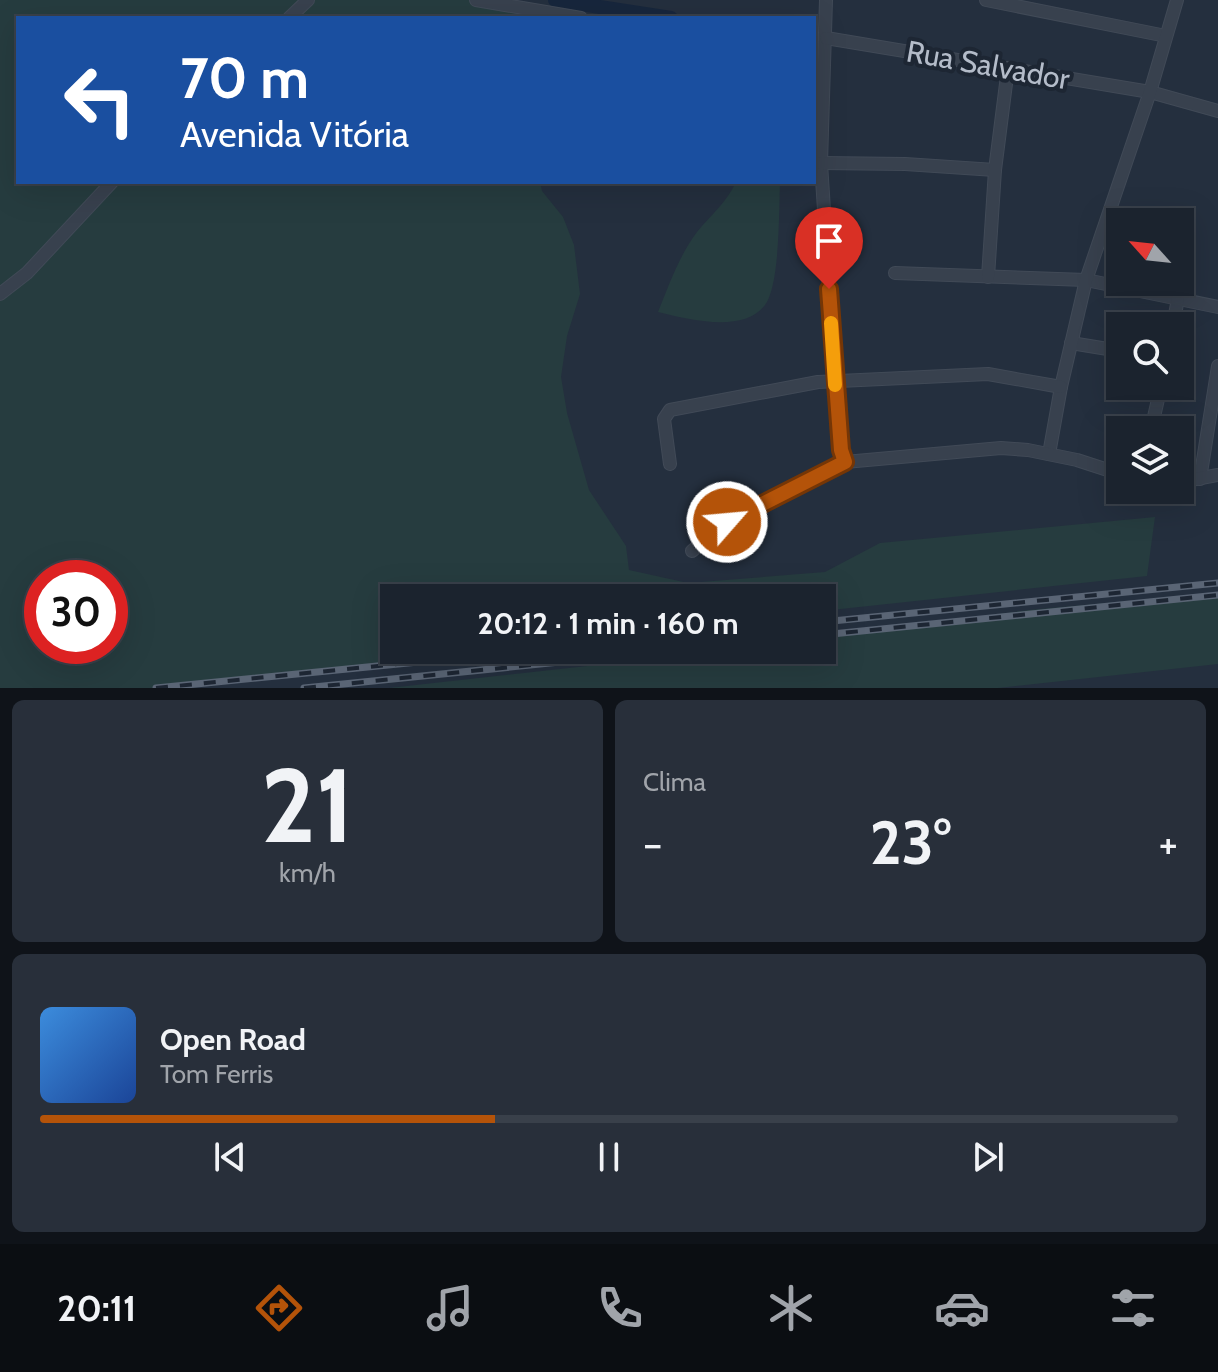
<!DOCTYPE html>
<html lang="pt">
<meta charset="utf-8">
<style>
:root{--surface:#1b232e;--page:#282f3a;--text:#f1f3f6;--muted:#a0a4aa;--line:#39404a;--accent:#b45309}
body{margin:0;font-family:Cabin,sans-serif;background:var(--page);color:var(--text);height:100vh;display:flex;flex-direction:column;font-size:30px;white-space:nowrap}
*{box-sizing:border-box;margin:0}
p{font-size:26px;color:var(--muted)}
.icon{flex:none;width:44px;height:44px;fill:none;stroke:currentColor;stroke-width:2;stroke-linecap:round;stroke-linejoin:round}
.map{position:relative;height:688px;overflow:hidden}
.drawer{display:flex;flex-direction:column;gap:12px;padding:12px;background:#0f1319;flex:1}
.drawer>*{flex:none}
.guide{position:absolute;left:16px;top:16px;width:800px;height:168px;border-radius:0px;box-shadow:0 8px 32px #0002,0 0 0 2px var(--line);background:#1a4fa0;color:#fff;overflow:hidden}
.needle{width:52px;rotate:297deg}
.controls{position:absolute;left:1106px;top:208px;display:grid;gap:16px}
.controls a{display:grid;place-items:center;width:88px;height:88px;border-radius:0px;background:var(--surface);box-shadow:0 8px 32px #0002,0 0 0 2px var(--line);font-size:40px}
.speed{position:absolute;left:24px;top:560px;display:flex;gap:16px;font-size:40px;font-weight:700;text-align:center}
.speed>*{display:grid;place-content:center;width:104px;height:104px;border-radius:50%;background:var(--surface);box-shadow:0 8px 32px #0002,0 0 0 2px var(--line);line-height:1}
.speed .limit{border:12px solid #d22;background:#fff;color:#111}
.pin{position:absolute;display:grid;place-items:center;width:68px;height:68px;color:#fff;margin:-82px -34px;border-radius:50% 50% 50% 0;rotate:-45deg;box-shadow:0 0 8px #0007}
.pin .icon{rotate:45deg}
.me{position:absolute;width:88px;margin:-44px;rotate:63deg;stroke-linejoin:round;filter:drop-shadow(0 0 6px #0008)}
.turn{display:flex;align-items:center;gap:28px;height:168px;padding:0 32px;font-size:36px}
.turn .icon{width:104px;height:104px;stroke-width:2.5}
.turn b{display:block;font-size:56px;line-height:68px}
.big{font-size:60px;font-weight:700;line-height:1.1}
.drawer .widget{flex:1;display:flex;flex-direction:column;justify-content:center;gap:12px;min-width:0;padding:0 28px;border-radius:12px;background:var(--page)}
.drawer .dial{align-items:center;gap:0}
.dial b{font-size:104px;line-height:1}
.song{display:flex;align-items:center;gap:24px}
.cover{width:96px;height:96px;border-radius:12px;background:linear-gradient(135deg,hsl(210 70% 55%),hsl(220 70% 35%))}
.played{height:8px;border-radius:4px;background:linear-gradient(90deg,var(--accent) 40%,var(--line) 40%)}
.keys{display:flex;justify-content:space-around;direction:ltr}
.heat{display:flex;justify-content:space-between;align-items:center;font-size:44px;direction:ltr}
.drawer .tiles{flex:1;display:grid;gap:12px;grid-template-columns:1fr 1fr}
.widget:last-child{grid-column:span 2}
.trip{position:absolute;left:380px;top:584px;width:456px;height:80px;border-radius:0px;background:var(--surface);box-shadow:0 8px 32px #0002,0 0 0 2px var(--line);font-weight:700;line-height:80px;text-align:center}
.dock{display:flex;height:128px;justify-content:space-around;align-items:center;background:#0b0e12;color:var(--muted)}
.dock .icon{width:56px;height:56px}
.dock .active{color:var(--accent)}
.dock b{font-size:36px;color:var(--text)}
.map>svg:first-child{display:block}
</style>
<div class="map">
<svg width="1218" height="688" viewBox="0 0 1218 688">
<rect width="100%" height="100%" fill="#242f3e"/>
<g fill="#263c3f" fill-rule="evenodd">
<path d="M0,0h493l70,18h-545v164h522l2,9 21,26 11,28 6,49 -13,42 -6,41 6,36 22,77 37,56 3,24 59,13 137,-11 55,-29 275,-26 -8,59 -325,35v-13h-428v52h97l-317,38h-174zM42,578h68v68h-68z"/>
<path d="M736,182h44c-1,27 0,104 -15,123 -21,29 -78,14 -107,7 11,-27 21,-56 39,-80 13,-16 30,-30 39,-50z"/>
<path d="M1218,593v71l-220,24h-609l343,-38h90v-12l207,-28z"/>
</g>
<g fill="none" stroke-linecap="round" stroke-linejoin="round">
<path stroke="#17263c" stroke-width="14" d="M555,0l116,18"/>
<defs>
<g id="minor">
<path d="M476,0l105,18"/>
<path d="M826,0l-5,163 14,220 6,67 4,12"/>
<path d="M986,0l180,36"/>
<path d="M289,18l19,-18"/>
<path d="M826,38l324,54 68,19"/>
<path d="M821,163l84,1 90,6"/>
<path d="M895,273l191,7 132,27"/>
<path d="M988,277l7,-107 13,-102"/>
<path d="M0,294l27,-21 85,-91"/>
<path d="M1173,326l5,-28"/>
<path d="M1071,343l49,8"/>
<path d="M1151,430l10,-44"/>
<path d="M1049,454l12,-67 25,-107 64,-188 27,-92"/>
<path d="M845,462l156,-14 27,2 49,10 43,14"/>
<path d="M670,464l-6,-45 6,-9 148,-28 170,-8 73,13"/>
<path d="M1200,479l18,-113"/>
<path d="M1180,482l38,-7"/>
<path d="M692,551l35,-29 118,-60"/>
</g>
</defs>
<use href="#minor" stroke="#414a57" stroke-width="14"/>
<use href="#minor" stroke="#38414e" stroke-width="12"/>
<defs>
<g id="rail">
<path d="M822,622l396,-39"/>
<path d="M822,635l396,-40"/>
<path d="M156,688l383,-38"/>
<path d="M304,688l375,-38"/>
</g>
</defs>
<use href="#rail" stroke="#5a6575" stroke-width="7"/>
<use href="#rail" stroke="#1d2633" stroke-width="4" stroke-dasharray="12" stroke-linecap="butt"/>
</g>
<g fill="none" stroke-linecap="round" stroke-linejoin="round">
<defs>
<path id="route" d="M727,522l118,-60 -4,-12 -12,-161"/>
</defs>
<use href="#route" stroke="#753606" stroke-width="20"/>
<use href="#route" stroke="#b45309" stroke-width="14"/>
<path stroke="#f59e0b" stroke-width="14" d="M831,323l4,62"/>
</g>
<g text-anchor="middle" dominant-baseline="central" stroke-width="8" stroke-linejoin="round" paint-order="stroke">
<g font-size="30" fill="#b4bcc9" stroke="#1d2633">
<text transform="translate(988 65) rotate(10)">Rua Salvador</text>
</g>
</g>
</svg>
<div class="controls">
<a><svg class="needle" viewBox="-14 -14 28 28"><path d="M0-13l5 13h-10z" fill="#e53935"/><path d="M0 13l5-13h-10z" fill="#a0a4aa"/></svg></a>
<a><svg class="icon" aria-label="search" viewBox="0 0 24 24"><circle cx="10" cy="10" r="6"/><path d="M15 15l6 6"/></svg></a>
<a><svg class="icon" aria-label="layers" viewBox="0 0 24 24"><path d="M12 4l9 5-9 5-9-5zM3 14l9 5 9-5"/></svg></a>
</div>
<div class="speed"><div class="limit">30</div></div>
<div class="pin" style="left:829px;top:289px;background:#d93025"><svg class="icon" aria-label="arrive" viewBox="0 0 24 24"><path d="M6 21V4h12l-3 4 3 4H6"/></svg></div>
<svg class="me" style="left:727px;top:522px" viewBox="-20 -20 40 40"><circle r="17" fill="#b45309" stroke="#fff" stroke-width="3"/><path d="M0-11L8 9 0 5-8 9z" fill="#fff"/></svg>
<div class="trip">20:12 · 1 min · 160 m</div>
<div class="guide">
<div class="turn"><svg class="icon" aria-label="left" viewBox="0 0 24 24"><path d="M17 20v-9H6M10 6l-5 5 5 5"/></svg><div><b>70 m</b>Avenida Vitória</div></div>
</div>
</div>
<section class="drawer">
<div class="tiles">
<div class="widget dial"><b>21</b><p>km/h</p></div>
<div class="widget"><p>Clima</p>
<div class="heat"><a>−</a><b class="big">23°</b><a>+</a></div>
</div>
<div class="widget">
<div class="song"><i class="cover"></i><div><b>Open Road</b><p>Tom Ferris</p></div></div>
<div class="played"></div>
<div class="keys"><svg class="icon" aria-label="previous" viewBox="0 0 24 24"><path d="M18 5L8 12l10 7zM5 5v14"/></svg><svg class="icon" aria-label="pause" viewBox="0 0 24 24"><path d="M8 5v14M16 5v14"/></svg><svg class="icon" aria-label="next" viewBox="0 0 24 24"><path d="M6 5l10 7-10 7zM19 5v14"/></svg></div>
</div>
</div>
</section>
<nav class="dock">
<b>20:11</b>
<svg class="icon active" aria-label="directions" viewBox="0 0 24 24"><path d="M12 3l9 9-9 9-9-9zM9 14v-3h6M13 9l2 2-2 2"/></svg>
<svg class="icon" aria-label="music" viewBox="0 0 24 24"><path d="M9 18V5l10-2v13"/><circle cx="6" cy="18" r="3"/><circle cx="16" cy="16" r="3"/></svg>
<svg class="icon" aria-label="phone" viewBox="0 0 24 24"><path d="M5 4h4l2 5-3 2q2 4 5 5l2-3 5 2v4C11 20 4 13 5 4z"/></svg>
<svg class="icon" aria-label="climate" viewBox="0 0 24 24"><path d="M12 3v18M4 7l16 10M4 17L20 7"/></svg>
<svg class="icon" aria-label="car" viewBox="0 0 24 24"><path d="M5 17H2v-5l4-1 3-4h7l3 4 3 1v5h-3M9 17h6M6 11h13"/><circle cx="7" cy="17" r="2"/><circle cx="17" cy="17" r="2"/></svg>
<svg class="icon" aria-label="filters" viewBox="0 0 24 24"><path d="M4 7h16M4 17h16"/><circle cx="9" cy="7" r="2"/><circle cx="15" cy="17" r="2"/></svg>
</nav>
